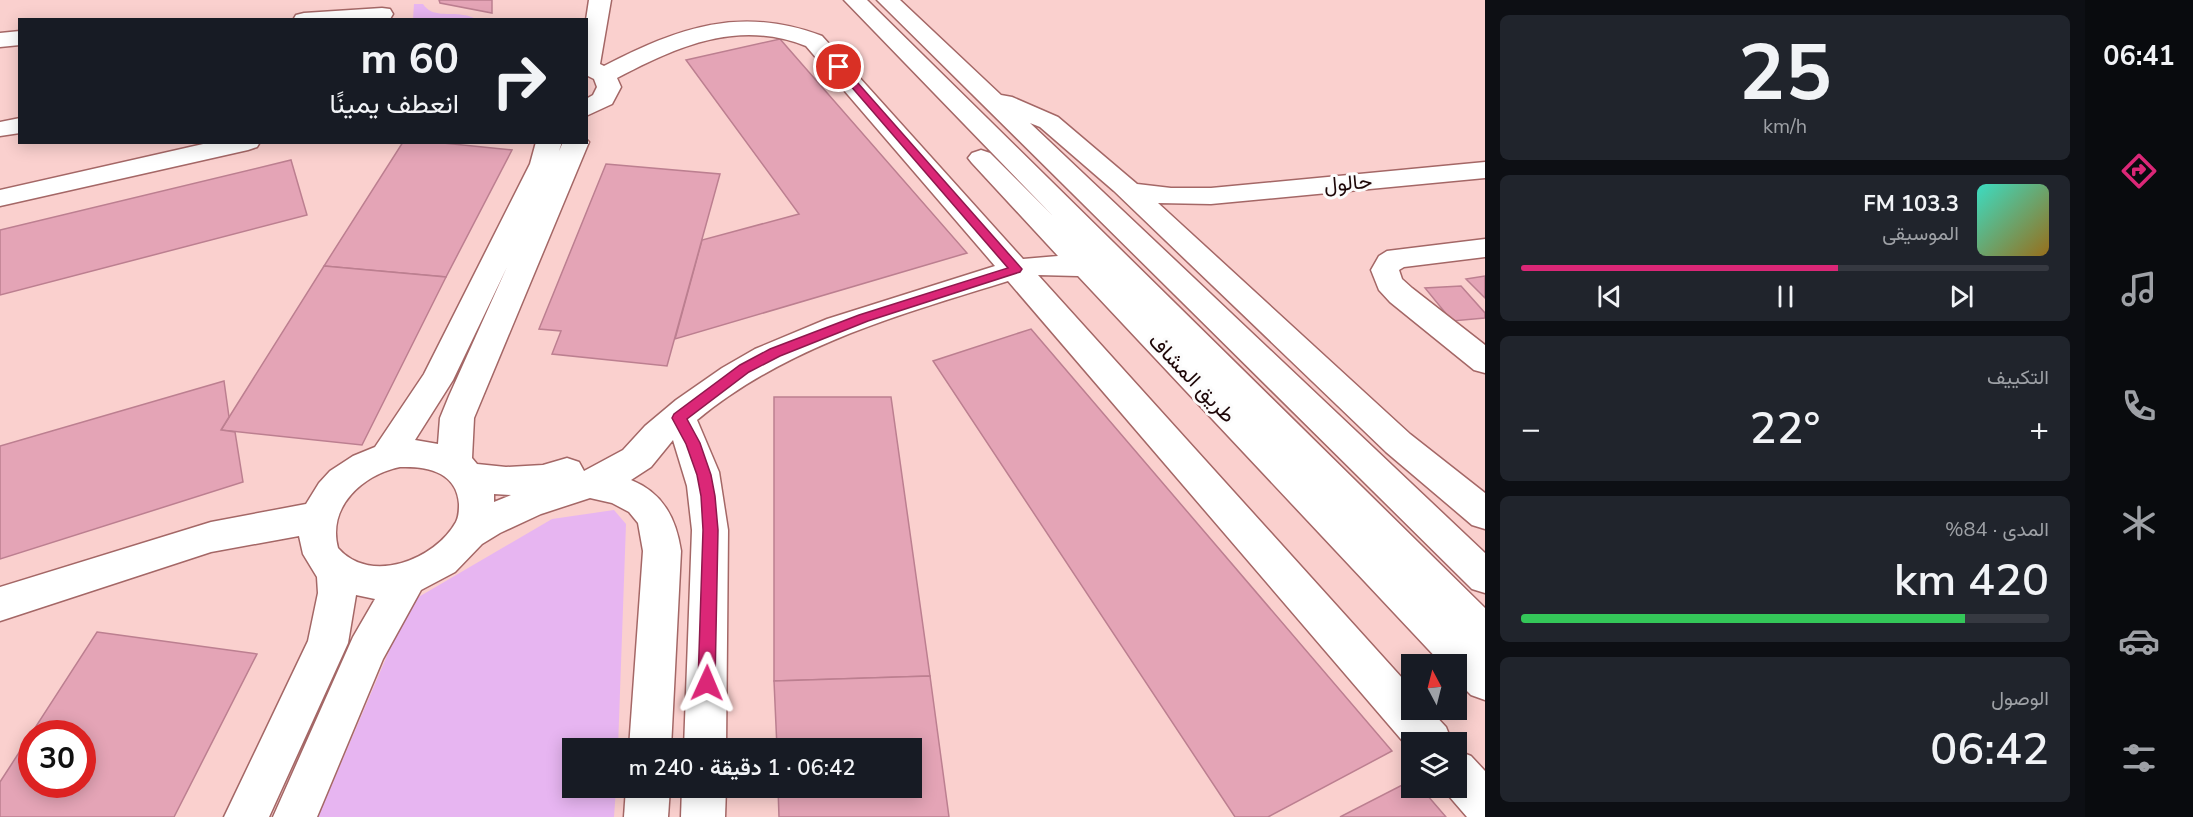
<!DOCTYPE html>
<html lang="ar">
<meta charset="utf-8">
<style>
:root{--surface:#171b24;--page:#20242c;--text:#f1f3f6;--muted:#9ea1a6;--line:#363941;--accent:#db2777}
body{margin:0;font-family:"Nunito Sans",Vazirmatn,sans-serif;background:var(--page);color:var(--text);direction:rtl;height:100vh;display:flex;flex-direction:column;font-size:22px;white-space:nowrap}
*{box-sizing:border-box;margin:0}
p{font-size:20px;color:var(--muted)}
.icon{flex:none;width:33px;height:33px;fill:none;stroke:currentColor;stroke-width:2;stroke-linecap:round;stroke-linejoin:round}
.map{position:relative;flex:1;overflow:hidden;direction:ltr}
.drawer{display:flex;flex-direction:column;gap:15px;padding:15px;background:#0d0f14;width:600px}
.drawer>*{flex:none}
.hud{position:absolute;left:18px;top:18px;width:570px;height:126px;border-radius:0px;box-shadow:0 3px 15px #0003;direction:rtl;background:#171b24;color:var(--text);overflow:hidden}
.needle{width:39px;rotate:353deg}
.buttons{position:absolute;left:1401px;top:654px;display:grid;gap:12px}
.buttons a{display:grid;place-items:center;width:66px;height:66px;border-radius:0px;background:var(--surface);box-shadow:0 3px 15px #0003;font-size:30px}
.speed{position:absolute;left:18px;top:720px;display:flex;gap:12px;font-size:30px;font-weight:700;text-align:center}
.speed>*{display:grid;place-content:center;width:78px;height:78px;border-radius:50%;background:var(--surface);box-shadow:0 3px 15px #0003;line-height:1}
.speed .limit{border:9px solid #d22;background:#fff;color:#111}
.pin{position:absolute;display:grid;place-items:center;width:51px;height:51px;color:#fff;margin:-26px;border:3px solid #fff;border-radius:50%;box-shadow:0 2px 6px #0007}
.me{position:absolute;width:66px;margin:-33px;rotate:1deg;stroke-linejoin:round;filter:drop-shadow(0 0 4px #0008)}
.turn{display:flex;align-items:center;gap:21px;height:126px;padding:0 30px;font-size:27px}
.turn .icon{width:78px;height:78px;stroke-width:2.5}
.turn b{display:block;font-size:42px;line-height:51px}
.big{font-size:45px;font-weight:600;line-height:1.1}
.drawer .card{flex:1;display:flex;flex-direction:column;justify-content:center;gap:9px;min-width:0;padding:0 21px;border-radius:9px;background:var(--page)}
.drawer .dial{align-items:center;gap:0}
.dial b{font-size:78px;line-height:1}
.song{display:flex;align-items:center;gap:18px}
.cover{width:72px;height:72px;border-radius:9px;background:linear-gradient(135deg,hsl(170 70% 55%),hsl(40 70% 35%))}
.played{height:6px;border-radius:3px;background:linear-gradient(90deg,var(--accent) 60%,var(--line) 60%)}
.keys{display:flex;justify-content:space-around;direction:ltr}
.heat{display:flex;justify-content:space-between;align-items:center;font-size:33px;direction:ltr}
.charge{height:9px;border-radius:4px;background:linear-gradient(90deg,#34c759 84%,var(--line) 0)}
.trip{position:absolute;left:562px;top:738px;width:360px;height:60px;border-radius:0px;background:var(--surface);box-shadow:0 3px 15px #0003;font-weight:600;line-height:60px;text-align:center;direction:rtl}
main{display:flex;flex:1;min-height:0}
.tab-bar{display:flex;flex-direction:column;width:108px;justify-content:space-around;align-items:center;background:#090b0e;color:var(--muted)}
.tab-bar .icon{width:42px;height:42px}
.tab-bar .active{color:var(--accent)}
.tab-bar b{font-size:27px;color:var(--text)}
.map>svg:first-child{display:block}
</style>
<main>
<nav class="tab-bar">
<b>06:41</b>
<svg class="icon active" aria-label="directions" viewBox="0 0 24 24"><path d="M12 3l9 9-9 9-9-9zM9 14v-3h6M13 9l2 2-2 2"/></svg>
<svg class="icon" aria-label="music" viewBox="0 0 24 24"><path d="M9 18V5l10-2v13"/><circle cx="6" cy="18" r="3"/><circle cx="16" cy="16" r="3"/></svg>
<svg class="icon" aria-label="phone" viewBox="0 0 24 24"><path d="M5 4h4l2 5-3 2q2 4 5 5l2-3 5 2v4C11 20 4 13 5 4z"/></svg>
<svg class="icon" aria-label="climate" viewBox="0 0 24 24"><path d="M12 3v18M4 7l16 10M4 17L20 7"/></svg>
<svg class="icon" aria-label="car" viewBox="0 0 24 24"><path d="M5 17H2v-5l4-1 3-4h7l3 4 3 1v5h-3M9 17h6M6 11h13"/><circle cx="7" cy="17" r="2"/><circle cx="17" cy="17" r="2"/></svg>
<svg class="icon" aria-label="filters" viewBox="0 0 24 24"><path d="M4 7h16M4 17h16"/><circle cx="9" cy="7" r="2"/><circle cx="15" cy="17" r="2"/></svg>
</nav>
<section class="drawer">
<div class="card dial"><b>25</b><p>km/h</p></div>
<div class="card">
<div class="song"><i class="cover"></i><div><b>103.3 FM</b><p>الموسيقى</p></div></div>
<div class="played"></div>
<div class="keys"><svg class="icon" aria-label="previous" viewBox="0 0 24 24"><path d="M18 5L8 12l10 7zM5 5v14"/></svg><svg class="icon" aria-label="pause" viewBox="0 0 24 24"><path d="M8 5v14M16 5v14"/></svg><svg class="icon" aria-label="next" viewBox="0 0 24 24"><path d="M6 5l10 7-10 7zM19 5v14"/></svg></div>
</div>
<div class="card"><p>التكييف</p>
<div class="heat"><a>−</a><b class="big">22°</b><a>+</a></div>
</div>
<div class="card"><p>المدى · 84%</p><b class="big">420 km</b><div class="charge"></div></div>
<div class="card"><p>الوصول</p><b class="big">06:42</b></div>
</section>
<div class="map">
<svg width="1485" height="817" viewBox="0 0 1485 817">
<rect width="100%" height="100%" fill="#fad0ce"/>
<g fill="#e7b5f1">
<path d="M414,4h9c9,14 26,8 40,11 5,0 10,3 14,4h-64z"/>
<path d="M614,510l12,14 -8,224h-45v40h43l-2,29h-296l92,-215 142,-83z"/>
</g>
<g fill="#e4a4b6" stroke="#bc7f90" stroke-width="1.5" fill-rule="evenodd">
<path d="M439,0h53v13l-52,-10z"/>
<path d="M780,39l187,214 -292,86 27,-99 97,-26 -113,-154z"/>
<path d="M403,142h30l79,8 -66,127 -122,-11z"/>
<path d="M291,160l16,55 -307,80v-65z"/>
<path d="M606,164l114,10 -53,192 -115,-12 9,-23 -22,-2z"/>
<path d="M324,266l122,11 -84,168 -141,-15z"/>
<path d="M1485,276v22l-19,-19z"/>
<path d="M1461,286l24,27v5l-33,3 -27,-33z"/>
<path d="M1031,329l361,422 -124,66h-33l-302,-456z"/>
<path d="M224,381l5,36 -8,13 14,2 8,50 -243,77v-113z"/>
<path d="M774,397h117l39,279 -156,5z"/>
<path d="M97,632l160,22 -83,163h-174v-35zM32,734h50v50h-50z"/>
<path d="M930,676l19,141h-170l-1,-29h134v-40h-135l-3,-67z"/>
<path d="M1412,780v8h9l25,29h-106z"/>
</g>
<g fill="none" stroke-linecap="round" stroke-linejoin="round">
<defs>
<g id="minor">
<path d="M589,0h22l-11,64 4,2c74,-38 136,-61 218,-30l201,223 35,-3 -86,-93 -4,-5 4,-5 9,-3 9,3 63,63 -209,-216h23l618,608v92l-14,-5 -15,-15v-16h-14l-364,-388 -40,-1 374,414v21h18l16,17 6,15h-40v10l-404,-471c-109,34 -222,65 -311,139l22,52 9,58 -2,218h-42l8,-218 -5,-44 -14,-46 -22,27 -20,13c32,13 45,38 50,71l-10,197h-42l14,-197 -5,-28 -9,-11 -17,-9 -22,-5 -49,16 -41,19 -18,11 -27,28 -34,18 -38,69 -66,158h-44l80,-180 22,-38 -19,-4 -8,48 -79,174h-45l84,-176 10,-48 -1,-16 -14,-23 -4,-18 -88,16 -211,69v-34l211,-65 95,-18 13,-21 11,-12 23,-15 22,-9 49,-73 106,-210 6,-22h26l-3,9 4,-9h23v-3l3,3 -115,276 -2,40 5,6 29,3 37,-2 24,-7 12,4 5,9 39,-21 22,-24 31,-26 46,-32 33,-19 72,-30 168,-53 -189,-220c-68,-27 -128,0 -189,32l4,9 -9,17 -26,12v-17l7,-4 4,-8 -3,-8 -8,-4v-55zM507,267l-58,129 -9,22 -2,26 -23,-4 38,-60zM400,467c27,-1 57,5 59,37 0,6 0,12 -3,18 -21,38 -86,63 -118,26 -11,-42 25,-73 62,-81zM494,494l17,1 -17,7z"/>
<path d="M877,0h23l101,95 11,2 46,20 79,67 34,4h40l274,-26v16l-274,26 -53,-1 252,231 75,59v36l-13,-4 -86,-73 -272,-261 -74,-64 -10,-4 455,430v40l-13,-4z"/>
<path d="M382,8l8,1 3,5 -3,5 -97,1 3,-5 8,-2z"/>
<path d="M20,31v14l-20,2v-14z"/>
<path d="M20,118v15l-20,3v-14z"/>
<path d="M212,142h48l-3,5 -9,3 -248,56v-16z"/>
<path d="M1485,239v18l-81,10 -5,3 3,9 10,9 73,57v28l-11,-3 -84,-68 -11,-12 -8,-20 8,-14 8,-5z"/>
<path d="M1456,750l15,6 14,15v46h-18l-25,-29h14z"/>
<path d="M626,788h44l-2,29h-44z"/>
<path d="M682,788h44l-1,29h-44z"/>
</g>
</defs>
<use href="#minor" stroke="#a46766" stroke-width="3"/>
<use href="#minor" fill="#fff" fill-rule="evenodd"/>
</g>
<path fill="#db2777" stroke="#8e194d" stroke-width="1.5" d="M836,65h6l180,204 -2,3 -152,49 -88,35 -31,16 -62,47 13,24 11,32 4,21 3,34 -3,153 -2,5 -6,3 -6,-3 -3,-5 5,-153 -2,-34 -4,-21 -11,-31 -14,-26 2,-4 66,-49 30,-16 89,-34 149,-47 -172,-199z"/>
<g text-anchor="middle" dominant-baseline="central" stroke-width="6" stroke-linejoin="round" paint-order="stroke">
<g font-size="21" fill="#1d0708" stroke="#fcfcfc">
<text transform="translate(1348 183) rotate(-5)">حالول</text>
<text transform="translate(1192 378) rotate(46)">طريق المشاف</text>
</g>
</g>
</svg>
<div class="buttons">
<a><svg class="needle" viewBox="-14 -14 28 28"><path d="M0-13l5 13h-10z" fill="#e53935"/><path d="M0 13l5-13h-10z" fill="#9ea1a6"/></svg></a>
<a><svg class="icon" aria-label="layers" viewBox="0 0 24 24"><path d="M12 4l9 5-9 5-9-5zM3 14l9 5 9-5"/></svg></a>
</div>
<div class="speed"><div class="limit">30</div></div>
<div class="pin" style="left:839px;top:67px;background:#d93025"><svg class="icon" aria-label="arrive" viewBox="0 0 24 24"><path d="M6 21V4h12l-3 4 3 4H6"/></svg></div>
<svg class="me" style="left:707px;top:683px" viewBox="-20 -20 40 40"><path d="M0-17L14 15 0 8-14 15z" fill="#db2777" stroke="#fff" stroke-width="4"/></svg>
<div class="trip">06:42 · 1 دقيقة · 240 m</div>
<div class="hud">
<div class="turn"><svg class="icon" aria-label="right" viewBox="0 0 24 24"><path d="M7 20v-9h11M14 6l5 5-5 5"/></svg><div><b>60 m</b>انعطف يمينًا</div></div>
</div>
</div>
</main>
